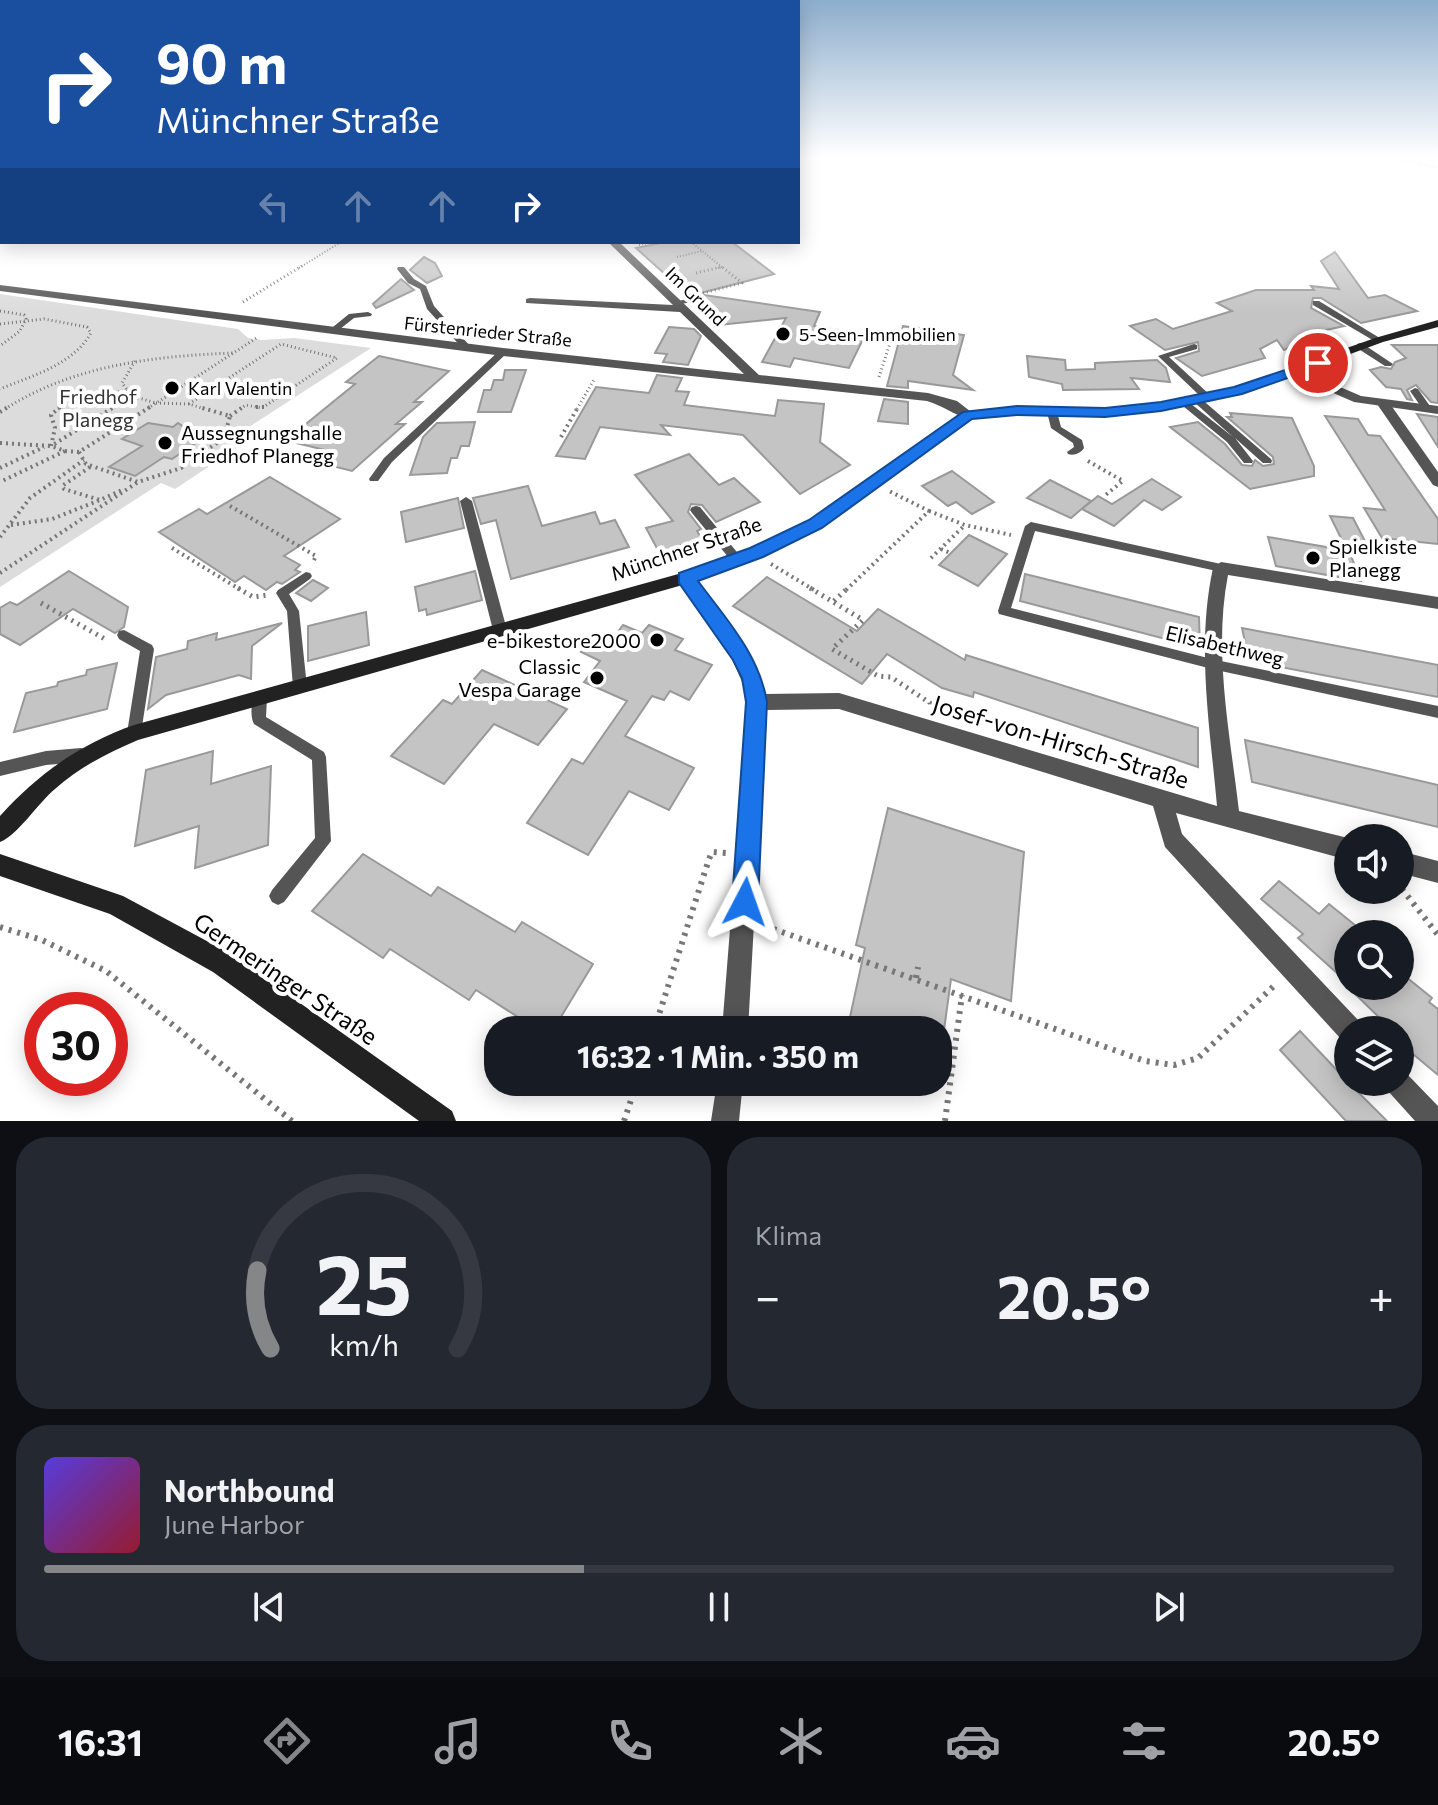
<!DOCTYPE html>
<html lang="de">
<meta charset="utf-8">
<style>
:root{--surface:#171b24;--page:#242831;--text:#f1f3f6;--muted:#9ea1a6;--line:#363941;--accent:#858687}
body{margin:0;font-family:Commissioner,sans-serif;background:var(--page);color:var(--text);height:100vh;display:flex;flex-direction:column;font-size:30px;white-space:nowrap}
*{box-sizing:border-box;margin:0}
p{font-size:26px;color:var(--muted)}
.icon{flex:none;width:44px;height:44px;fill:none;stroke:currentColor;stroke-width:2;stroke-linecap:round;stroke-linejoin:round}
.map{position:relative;height:1121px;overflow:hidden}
.side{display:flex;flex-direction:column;gap:16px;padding:16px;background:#0d0f14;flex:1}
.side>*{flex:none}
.hud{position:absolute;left:0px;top:0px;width:800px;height:244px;box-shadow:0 4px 20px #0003;background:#1a4fa0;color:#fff;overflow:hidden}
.tools{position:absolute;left:1334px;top:824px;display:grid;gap:16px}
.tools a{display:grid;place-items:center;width:80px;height:80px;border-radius:50%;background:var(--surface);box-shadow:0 4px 20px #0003;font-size:40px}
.speed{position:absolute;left:24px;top:992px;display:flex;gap:16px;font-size:40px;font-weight:700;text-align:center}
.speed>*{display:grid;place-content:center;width:104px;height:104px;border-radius:50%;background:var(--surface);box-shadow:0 4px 20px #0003;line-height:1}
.speed .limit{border:12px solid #d22;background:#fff;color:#111}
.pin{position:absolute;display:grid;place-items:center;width:68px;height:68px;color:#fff;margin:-34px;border:4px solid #fff;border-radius:50%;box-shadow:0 2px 8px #0007}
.me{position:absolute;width:88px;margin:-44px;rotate:4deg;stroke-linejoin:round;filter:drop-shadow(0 0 6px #0008)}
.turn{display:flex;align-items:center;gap:28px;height:168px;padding:0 24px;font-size:36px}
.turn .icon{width:104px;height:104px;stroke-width:2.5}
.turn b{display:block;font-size:56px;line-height:68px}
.lanes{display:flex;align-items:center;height:76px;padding:0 24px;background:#0003;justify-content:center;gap:40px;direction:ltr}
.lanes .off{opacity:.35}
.big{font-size:60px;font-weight:700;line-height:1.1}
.side .widget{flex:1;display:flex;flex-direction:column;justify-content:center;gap:12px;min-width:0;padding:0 28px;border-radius:32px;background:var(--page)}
.side .dial{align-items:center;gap:0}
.dial svg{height:208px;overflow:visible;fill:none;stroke:var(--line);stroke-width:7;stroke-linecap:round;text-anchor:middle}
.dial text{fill:var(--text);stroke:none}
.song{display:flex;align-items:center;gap:24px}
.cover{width:96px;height:96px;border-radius:12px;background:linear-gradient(135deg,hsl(250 70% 55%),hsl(350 70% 35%))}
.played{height:8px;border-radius:4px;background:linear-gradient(90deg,var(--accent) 40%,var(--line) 40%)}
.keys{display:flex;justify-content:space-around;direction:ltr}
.heat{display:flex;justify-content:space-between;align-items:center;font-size:44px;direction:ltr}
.side .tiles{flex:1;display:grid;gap:16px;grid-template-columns:1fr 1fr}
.widget:last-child{grid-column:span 2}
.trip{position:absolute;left:484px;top:1016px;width:468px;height:80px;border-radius:32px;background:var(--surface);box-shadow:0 4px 20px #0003;font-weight:700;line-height:80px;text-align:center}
.tabs{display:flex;height:128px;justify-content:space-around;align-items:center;background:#090b0e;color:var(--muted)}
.tabs .icon{width:56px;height:56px}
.tabs .on{color:var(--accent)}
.tabs b{font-size:36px;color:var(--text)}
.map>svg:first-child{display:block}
</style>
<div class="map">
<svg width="1438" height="1121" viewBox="0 0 1438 1121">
<rect width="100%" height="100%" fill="#fff"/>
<path fill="#dcdcdc" d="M0,294l238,35 10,9 14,2 32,-2 77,10 -122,79 12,5 -86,57 -14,-6 -161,104z"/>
<g fill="#c4c4c4" stroke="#999" stroke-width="2">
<path d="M665,242h67l42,32 -77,20 123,18 -6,14 51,9 -16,33 -55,-10 -4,9 -28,-5 24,-44 -67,7 -23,-22 1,-7 -9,-1 -52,-47z"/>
<path d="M1335,252l33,46 17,-3 32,16 -56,12 -40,-25h-8l-2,10 33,18 -36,8v3l-8,2 1,4 -17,7 -7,-10 -17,9 5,9 -63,18 -26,-18 23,-7 -1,-9 -33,8 -35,-24 26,-7 17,10 59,-18 -15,-8 39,-13h58l-3,-4 28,3 -18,-28z"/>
<path d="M424,257l11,6 7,13 -15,7 -17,-13z"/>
<path d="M401,279l13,11 -38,18 -3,-4z"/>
<path d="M903,326l61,9 -11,40 20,15 -65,-9v7l-21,-2z"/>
<path d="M669,327l25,2 7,7 -13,29 -25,-3 4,-8 -12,-1z"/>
<path d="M1392,345h46v58l-7,-1 -15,-17 -9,5 5,10 -5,-1 -6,-10 -15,-2 -16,-17 11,-3 10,2 4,-7 11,-4z"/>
<path d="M379,356l70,15 -35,31h8l-26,22h9l-53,47 -36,-9 13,-11 -37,-9 6,-5 -7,-1 64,-52 -9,-2z"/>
<path d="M1027,356l38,4 1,10 29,-1v-6l62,-3 9,8 4,14 -39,-4 8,11 -76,1 -1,-6 -33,-7z"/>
<path d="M505,370h21l-15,42h-33l6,-22h7l3,-10h9z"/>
<path d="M657,375l25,3 -6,13 13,1 -5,13 91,11 3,-16 46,4 -4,38 30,23 -50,29 -57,-59 -82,-10 9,10 -70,-8 -15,32 -29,-3 40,-69 53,6z"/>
<path d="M884,399l24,3v22l-30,-3z"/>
<path d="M1230,413l62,5 22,48v10l-64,13 -80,-62 28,-5 27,22 17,21 10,1 3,-6 8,6 11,-2 -1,-7 -46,-40h5z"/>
<path d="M1417,414l21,3v30z"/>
<path d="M1325,416l33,3 10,16 12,1 58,83v25l-56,-6 -18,-30 21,2z"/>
<path d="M475,422l-6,24h-8l-4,12h-6l-4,15 -37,2 13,-38 14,-14z"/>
<path d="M148,423l25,4 5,-4 24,16 -30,20 -8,-2 -29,19 -26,-9 33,-21 -20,-7z"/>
<path d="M689,454l30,31 15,-7 26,24 -44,20 -14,-17 -11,-1 -3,8 13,17 -4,2 5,8 -43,13 -13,-24 27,-7 -38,-46z"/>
<path d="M952,471l42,31 -22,12 -16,-12 -8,4 -26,-20z"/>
<path d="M270,477l70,42 -56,37 16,9 -5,5 5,2 -18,12 -5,-2 -11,8 -22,-14 -9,6 -76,-50 40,-23 8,5z"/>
<path d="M1152,479l29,18 -19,13 -18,-10 -30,26 -32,-17 16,-13 14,8z"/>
<path d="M1050,480l41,21 -20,17 -44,-20z"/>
<path d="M528,486l14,40 53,-14 5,12 15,-4 14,27 -118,32 -15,-59 -15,4 -8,-26z"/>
<path d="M458,498l6,30 -58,14 -5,-30z"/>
<path d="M1330,516l23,2 14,27 -24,-3z"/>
<path d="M969,535l38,19 -29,32 -39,-21z"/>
<path d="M1268,537l81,14 12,30 -85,-15z"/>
<path d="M69,571l59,36 -4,20 -9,6 -42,-24 -53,36 -20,-11v-26l10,-6 7,3z"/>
<path d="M475,571l7,29 -55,15 -1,-6 -7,2 -4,-24z"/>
<path d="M1025,574l174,43 1,31 -180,-47z"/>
<path d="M767,577l90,54 21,-22 87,51 1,-5 232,73v39l-224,-75 -1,5 -31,-9 -55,-34 -25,30 -129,-78z"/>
<path d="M313,580l15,8 -17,13 -15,-8z"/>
<path d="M366,612l3,33 -61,16v-35z"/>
<path d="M282,623l-30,23 -1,33 -12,-4 -73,20 -18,14 8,-52 31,-8 1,-8 29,-8 -1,7z"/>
<path d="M623,625l19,8 7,-8 34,14 -8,11 37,15 -23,35 -19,-9 -6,9 -12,-4 -27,40 69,32 -25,42 -40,-19 -41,64 -61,-32 45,-64 11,5 44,-63 -43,-19 16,-21 -19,-9 14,-17 16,6z"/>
<path d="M1242,628l196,37v32l-189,-36z"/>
<path d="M117,663l-10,46 -93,23 12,-39 31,-7 1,-4 28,-7 1,-5z"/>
<path d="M482,670l85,39 -29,36 -44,-21 -50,60 -53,-28 52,-56 9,4z"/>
<path d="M1245,740l193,45v42l-186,-45z"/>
<path d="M213,751l-2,33 60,-18 -3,79 -73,23 4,-42 -64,20 11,-76z"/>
<path d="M888,808l136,44 -13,149 -60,-22 -7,51h-59l-35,-13 15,-69 -9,-3z"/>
<path d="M363,854l68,42 7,-9 77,45 7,-10 71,42 -40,66h-15l-62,-40 -7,10 -79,-51 -7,9 -71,-47z"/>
<path d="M1279,881l40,33 10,-10 37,30h-18v49l-50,-45 5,-4 -42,-35z"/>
<path d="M1400,972l32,26 -3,4 9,7v66l-37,-31 -1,-14h-8l-45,-44h53z"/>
<path d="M1300,1031l48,51 39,39h-41l-66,-71z"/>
</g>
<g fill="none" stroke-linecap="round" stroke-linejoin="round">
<g stroke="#777" stroke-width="2" stroke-dasharray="1 2" stroke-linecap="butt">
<path d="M1389,157l49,11"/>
<path d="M691,242l32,26"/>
<path d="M639,245l13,-3"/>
<path d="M677,257l25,-6"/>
<path d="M299,268l42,-26"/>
<path d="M718,268l3,-1"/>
</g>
<g stroke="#777" stroke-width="3" stroke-dasharray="1 3" stroke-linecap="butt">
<path d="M696,273l25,-6"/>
<path d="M703,293l39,-10 -21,-17"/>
<path d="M243,302l59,-36"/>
<path d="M0,311l24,4 2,4 -6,12 -20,15"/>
<path d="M0,324l44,-5 43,8 4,6c-18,32 -60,43 -91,56"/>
<path d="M135,361l-13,22 10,13 24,7 -9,6"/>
<path d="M879,377l12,-37 13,-8"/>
<path d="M158,402l100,-65"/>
<path d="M156,403l33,1 16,5"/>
<path d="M189,404l92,-60 56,14 -75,50 -16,-3 -6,4"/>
<path d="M5,409c69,-44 149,-53 229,-56"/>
<path d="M58,409l28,-15 42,-3"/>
<path d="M111,409l21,-13"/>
<path d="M577,409l18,-31"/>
</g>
<g stroke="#777" stroke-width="4" stroke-dasharray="2 4" stroke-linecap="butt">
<path d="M60,407l-9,8 4,13 -4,18 63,-39"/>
<path d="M256,407h8"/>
<path d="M0,412l8,-5"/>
<path d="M230,416l13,-9"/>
<path d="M561,437l17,-30"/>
<path d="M0,443l51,3 14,5 -65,31"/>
<path d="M65,451l14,1 71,-45"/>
<path d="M79,452l7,12 52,18 43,-14 43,-30 6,-22 -31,-9"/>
<path d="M1088,461l35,20 -20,16"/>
<path d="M90,467l-28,19 2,3 36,11 22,-10"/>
<path d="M0,468l44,-21"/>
<path d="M230,506l86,50 -3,6"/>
<path d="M929,511l36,14 46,10"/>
<path d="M11,525l41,-6 48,-19"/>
<path d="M0,537l30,-39 54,-38"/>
<path d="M172,548l69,42"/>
<path d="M941,549l9,4"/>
<path d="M931,558l34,-33"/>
<path d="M771,564l43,26"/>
<path d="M0,573l138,-91"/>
<path d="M846,590l83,-79 -40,-20"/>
</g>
<g stroke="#777" stroke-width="5" stroke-dasharray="2 5" stroke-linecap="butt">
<path d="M238,588l15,9 15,-2"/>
<path d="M810,588l53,32 -31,29 46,27 13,1 39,26 -1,5"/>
<path d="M834,601l14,-13"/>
<path d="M41,603l64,36"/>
</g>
<g stroke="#777" stroke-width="6" stroke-dasharray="3 6" stroke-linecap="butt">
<path d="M1402,889l36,46"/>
<path d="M765,926l380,135 29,4 24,-7 79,-75"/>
<path d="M0,927l42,13 64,31 186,150"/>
<path d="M916,978l2,-11"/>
<path d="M654,1030l55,-171 3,-7 14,1"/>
<path d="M624,1121l13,-39"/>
<path d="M945,1121l17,-126"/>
</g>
<g fill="#555" fill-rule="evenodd">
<path d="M398,267h6l10,12 12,7 8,20 36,40v4h-6l-37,-41 -7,-20 -12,-6 -11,-14z"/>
<path d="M692,297l4,2 -1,2 -18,4 -4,-2z"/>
<path d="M1313,301h6l64,39 -7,2 -63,-37z"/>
<path d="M368,312l4,2 -1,2 -17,2 -19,15 -7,-2 21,-17z"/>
<path d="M1360,343l3,1 30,20 -2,2h-6l-28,-18v-4z"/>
<path d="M1194,344l3,1v4l-28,8 41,38v4h-6l-6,-5 -40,-38z"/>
<path d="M503,349l4,3 -1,2 -114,108 -14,19h-8l-1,-2 15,-21 116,-108z"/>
<path d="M1415,388l3,1 14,20 -2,2 -3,1 -3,-1 -14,-20z"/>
<path d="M1196,396l3,1 72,62 1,2 -1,2h-8l-28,-25 18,23 -1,2h-8l-17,-21 -49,-40 5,-3 3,1 47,37 -40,-36 -2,-2z"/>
<path d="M1052,409l5,3 4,15 21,13 2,8c-3,5 -10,8 -16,6l-1,-2 7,-5 -1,-4 -22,-15 -4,-16z"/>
<path d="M466,497l6,4 35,129 -2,4h-10l-2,-4 -33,-129z"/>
<path d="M696,506l4,1 41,50 2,3 -2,3h-8l-41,-50 -2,-3 2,-3z"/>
<path d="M1031,522l190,42 6,4 -6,4 -186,-41 -24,77 205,52 222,46v12l-222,-48 -217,-56 -1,-3 27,-85z"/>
<path d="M306,572l4,1 2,3 -2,3 -21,15 10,17 8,76 -2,4 -5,2 -5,-2 -2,-4 -6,-76 -11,-18 2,-3z"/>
<path d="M124,630l28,15 2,4 -13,84 -2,4 -5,2 -5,-2 -2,-4 13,-82 -21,-12 -2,-4 2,-4z"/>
<path d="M260,692l5,2 2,4 -1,19 58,35 2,5 5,84 -47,61 -6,3 -6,-3 -3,-6 3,-6 43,-52 -3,-78 -58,-36c-4,-7 -3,-22 1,-30z"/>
<path d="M81,748l5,2 2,5 -2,5 -5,2 -35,3 -46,11v-14l46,-11z"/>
</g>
<g fill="#555" fill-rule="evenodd">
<path d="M608,242h11l140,133 169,18 29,8 18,14 -7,4c-15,-5 -25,-13 -41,-18l-424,-45 -503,-65v-6l503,63 241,26 -64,-62 -154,-9v-4l4,-1 143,7z"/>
<path d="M1383,400l5,1 50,71v15l-5,-2 -56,-81z"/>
<path d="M1221,562l217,35v12l-210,-34c-15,77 2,159 11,236l109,27v22l-172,-47 6,21 177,187 4,9h-15v12l-7,-3 -176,-192 -12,-41 -314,-97 -73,1 -18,320h-26l26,-328 -5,-18 -12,-27 -51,-75 -2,-4 2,-4h12c25,39 60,74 72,120l75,-1 378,113c-7,-79 -21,-160 -4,-238z"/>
<path d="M1400,851l38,10v22l-38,-10z"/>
<path d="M1400,1070l6,3 32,33v15h-23l-27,-30 -4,-9h16z"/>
<path d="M717,1082h26l-4,39h-28z"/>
</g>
<path fill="#555" fill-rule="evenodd" d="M1296,368l65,28 77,10v8l-84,-12 -62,-27 -2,-3z"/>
<g fill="#222" fill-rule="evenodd">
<path d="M1438,320v7l-55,15 -142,52 -80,16 -56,6 -88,-2 -45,5 -151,109 -58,28 -77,28 -548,156c-30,13 -59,27 -83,49 -17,14 -37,46 -55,53v-26c38,-42 80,-72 134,-91l548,-152 69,-25 60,-28 152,-108 54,-6 88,2 56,-6 73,-14 141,-50z"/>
<path d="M0,854l123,42 108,58 221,157 4,10h-37l-206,-149 -103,-58 -110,-38z"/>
</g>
</g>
<linearGradient id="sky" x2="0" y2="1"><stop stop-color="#8cadcc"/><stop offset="0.5" stop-color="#fff"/><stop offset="1" stop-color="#fff" stop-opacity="0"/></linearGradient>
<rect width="1438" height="314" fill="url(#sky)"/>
<path fill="#1a73e8" stroke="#114b97" stroke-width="2" d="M1318,359l6,4 -2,3 -80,28 -81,17 -56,6 -88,-2 -45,4 -150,109 -59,29 -65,24c28,38 61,73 69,121l-9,200 -4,9 -9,4 -9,-4 -4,-9 14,-200 -4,-24 -9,-18 -54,-77v-10l71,-25 59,-28 154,-108 54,-6 88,2 56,-6 73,-15z"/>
<g fill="#000" stroke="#fff" stroke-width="3">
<circle cx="783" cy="334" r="8"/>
<circle cx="172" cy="388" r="8"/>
<circle cx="165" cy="443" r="8"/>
<circle cx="1313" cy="558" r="8"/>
<circle cx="657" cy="640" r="8"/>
<circle cx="597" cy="678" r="8"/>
</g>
<g text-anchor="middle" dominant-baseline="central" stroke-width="8" stroke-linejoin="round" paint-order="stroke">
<g font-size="18" fill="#000" stroke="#fff">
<text transform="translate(696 296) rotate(44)">Im Grund</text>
<text transform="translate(488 331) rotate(6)">Fürstenrieder Straße</text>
</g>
<g font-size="18" fill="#000" stroke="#fff" text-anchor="start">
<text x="799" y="334">5-Seen-Immobilien</text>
<text x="188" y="388">Karl Valentin</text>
</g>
<g font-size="20" fill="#333" stroke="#fff">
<text x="98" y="396">Friedhof<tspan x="98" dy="23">Planegg</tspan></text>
</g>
<g font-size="20" fill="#000" stroke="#fff" text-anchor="start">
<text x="181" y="432">Aussegnungshalle<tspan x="181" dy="23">Friedhof Planegg</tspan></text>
<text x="1329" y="546">Spielkiste<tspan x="1329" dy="23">Planegg</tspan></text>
<text x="641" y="640" text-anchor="end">e-bikestore2000</text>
<text x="581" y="666" text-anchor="end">Classic<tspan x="581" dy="23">Vespa Garage</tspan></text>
</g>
<g font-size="20" fill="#000" stroke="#fff">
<text transform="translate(686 548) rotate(-19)">Münchner Straße</text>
<text transform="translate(1225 645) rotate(13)">Elisabethweg</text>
</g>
<g font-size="24" fill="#000" stroke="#fff">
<text transform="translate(1061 741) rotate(17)">Josef-von-Hirsch-Straße</text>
<text transform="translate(286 978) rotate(34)">Germeringer Straße</text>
</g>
</g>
</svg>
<div class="tools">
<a><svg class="icon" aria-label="sound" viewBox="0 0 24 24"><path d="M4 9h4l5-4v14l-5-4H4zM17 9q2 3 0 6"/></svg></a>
<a><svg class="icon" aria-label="search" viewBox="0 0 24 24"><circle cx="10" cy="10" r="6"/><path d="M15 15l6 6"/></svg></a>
<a><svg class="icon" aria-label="layers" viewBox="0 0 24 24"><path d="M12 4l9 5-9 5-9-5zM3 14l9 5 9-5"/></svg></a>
</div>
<div class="speed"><div class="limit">30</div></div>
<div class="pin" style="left:1318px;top:363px;background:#d93025"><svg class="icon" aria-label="arrive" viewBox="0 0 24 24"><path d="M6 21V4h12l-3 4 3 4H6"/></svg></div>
<svg class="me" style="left:745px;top:902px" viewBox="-20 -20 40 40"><path d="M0-17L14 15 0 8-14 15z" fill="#1a73e8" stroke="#fff" stroke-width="4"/></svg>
<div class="trip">16:32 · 1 Min. · 350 m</div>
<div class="hud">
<div class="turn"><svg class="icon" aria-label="right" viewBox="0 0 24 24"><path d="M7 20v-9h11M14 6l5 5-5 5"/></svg><div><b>90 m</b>Münchner Straße</div></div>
<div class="lanes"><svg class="icon off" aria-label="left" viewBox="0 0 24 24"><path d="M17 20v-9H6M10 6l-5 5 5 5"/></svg><svg class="icon off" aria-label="ahead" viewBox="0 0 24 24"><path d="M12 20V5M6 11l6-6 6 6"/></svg><svg class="icon off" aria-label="ahead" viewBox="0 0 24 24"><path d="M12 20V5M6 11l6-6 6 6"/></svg><svg class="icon" aria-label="right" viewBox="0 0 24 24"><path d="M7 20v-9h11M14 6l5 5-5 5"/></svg></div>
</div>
</div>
<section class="side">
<div class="tiles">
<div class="widget dial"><svg viewBox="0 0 100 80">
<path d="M14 69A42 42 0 1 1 86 69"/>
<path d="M14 69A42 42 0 0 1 9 39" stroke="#858687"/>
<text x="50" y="56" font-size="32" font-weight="700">25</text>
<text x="50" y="72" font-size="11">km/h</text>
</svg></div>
<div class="widget"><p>Klima</p>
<div class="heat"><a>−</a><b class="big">20.5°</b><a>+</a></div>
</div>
<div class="widget">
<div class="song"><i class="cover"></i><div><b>Northbound</b><p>June Harbor</p></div></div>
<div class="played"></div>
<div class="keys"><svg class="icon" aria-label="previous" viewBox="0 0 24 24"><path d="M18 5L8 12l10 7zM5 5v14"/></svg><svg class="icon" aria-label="pause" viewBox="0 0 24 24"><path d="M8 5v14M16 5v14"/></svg><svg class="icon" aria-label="next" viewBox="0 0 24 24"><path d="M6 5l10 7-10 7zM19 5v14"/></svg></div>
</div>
</div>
</section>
<nav class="tabs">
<b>16:31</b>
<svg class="icon on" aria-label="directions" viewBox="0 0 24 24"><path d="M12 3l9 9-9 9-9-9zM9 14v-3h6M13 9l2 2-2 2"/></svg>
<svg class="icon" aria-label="music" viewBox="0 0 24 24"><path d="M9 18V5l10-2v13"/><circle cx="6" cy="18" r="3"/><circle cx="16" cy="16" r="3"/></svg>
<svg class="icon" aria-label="phone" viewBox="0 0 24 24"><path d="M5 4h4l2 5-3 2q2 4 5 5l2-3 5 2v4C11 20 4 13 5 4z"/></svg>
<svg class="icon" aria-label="climate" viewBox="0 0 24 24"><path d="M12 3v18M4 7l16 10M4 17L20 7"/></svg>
<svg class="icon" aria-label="car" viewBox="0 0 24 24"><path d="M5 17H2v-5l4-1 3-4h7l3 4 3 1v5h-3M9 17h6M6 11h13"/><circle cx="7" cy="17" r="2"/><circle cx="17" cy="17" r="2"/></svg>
<svg class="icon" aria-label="filters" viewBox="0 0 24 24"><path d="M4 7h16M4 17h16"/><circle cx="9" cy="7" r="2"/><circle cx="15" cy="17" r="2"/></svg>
<b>20.5°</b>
</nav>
